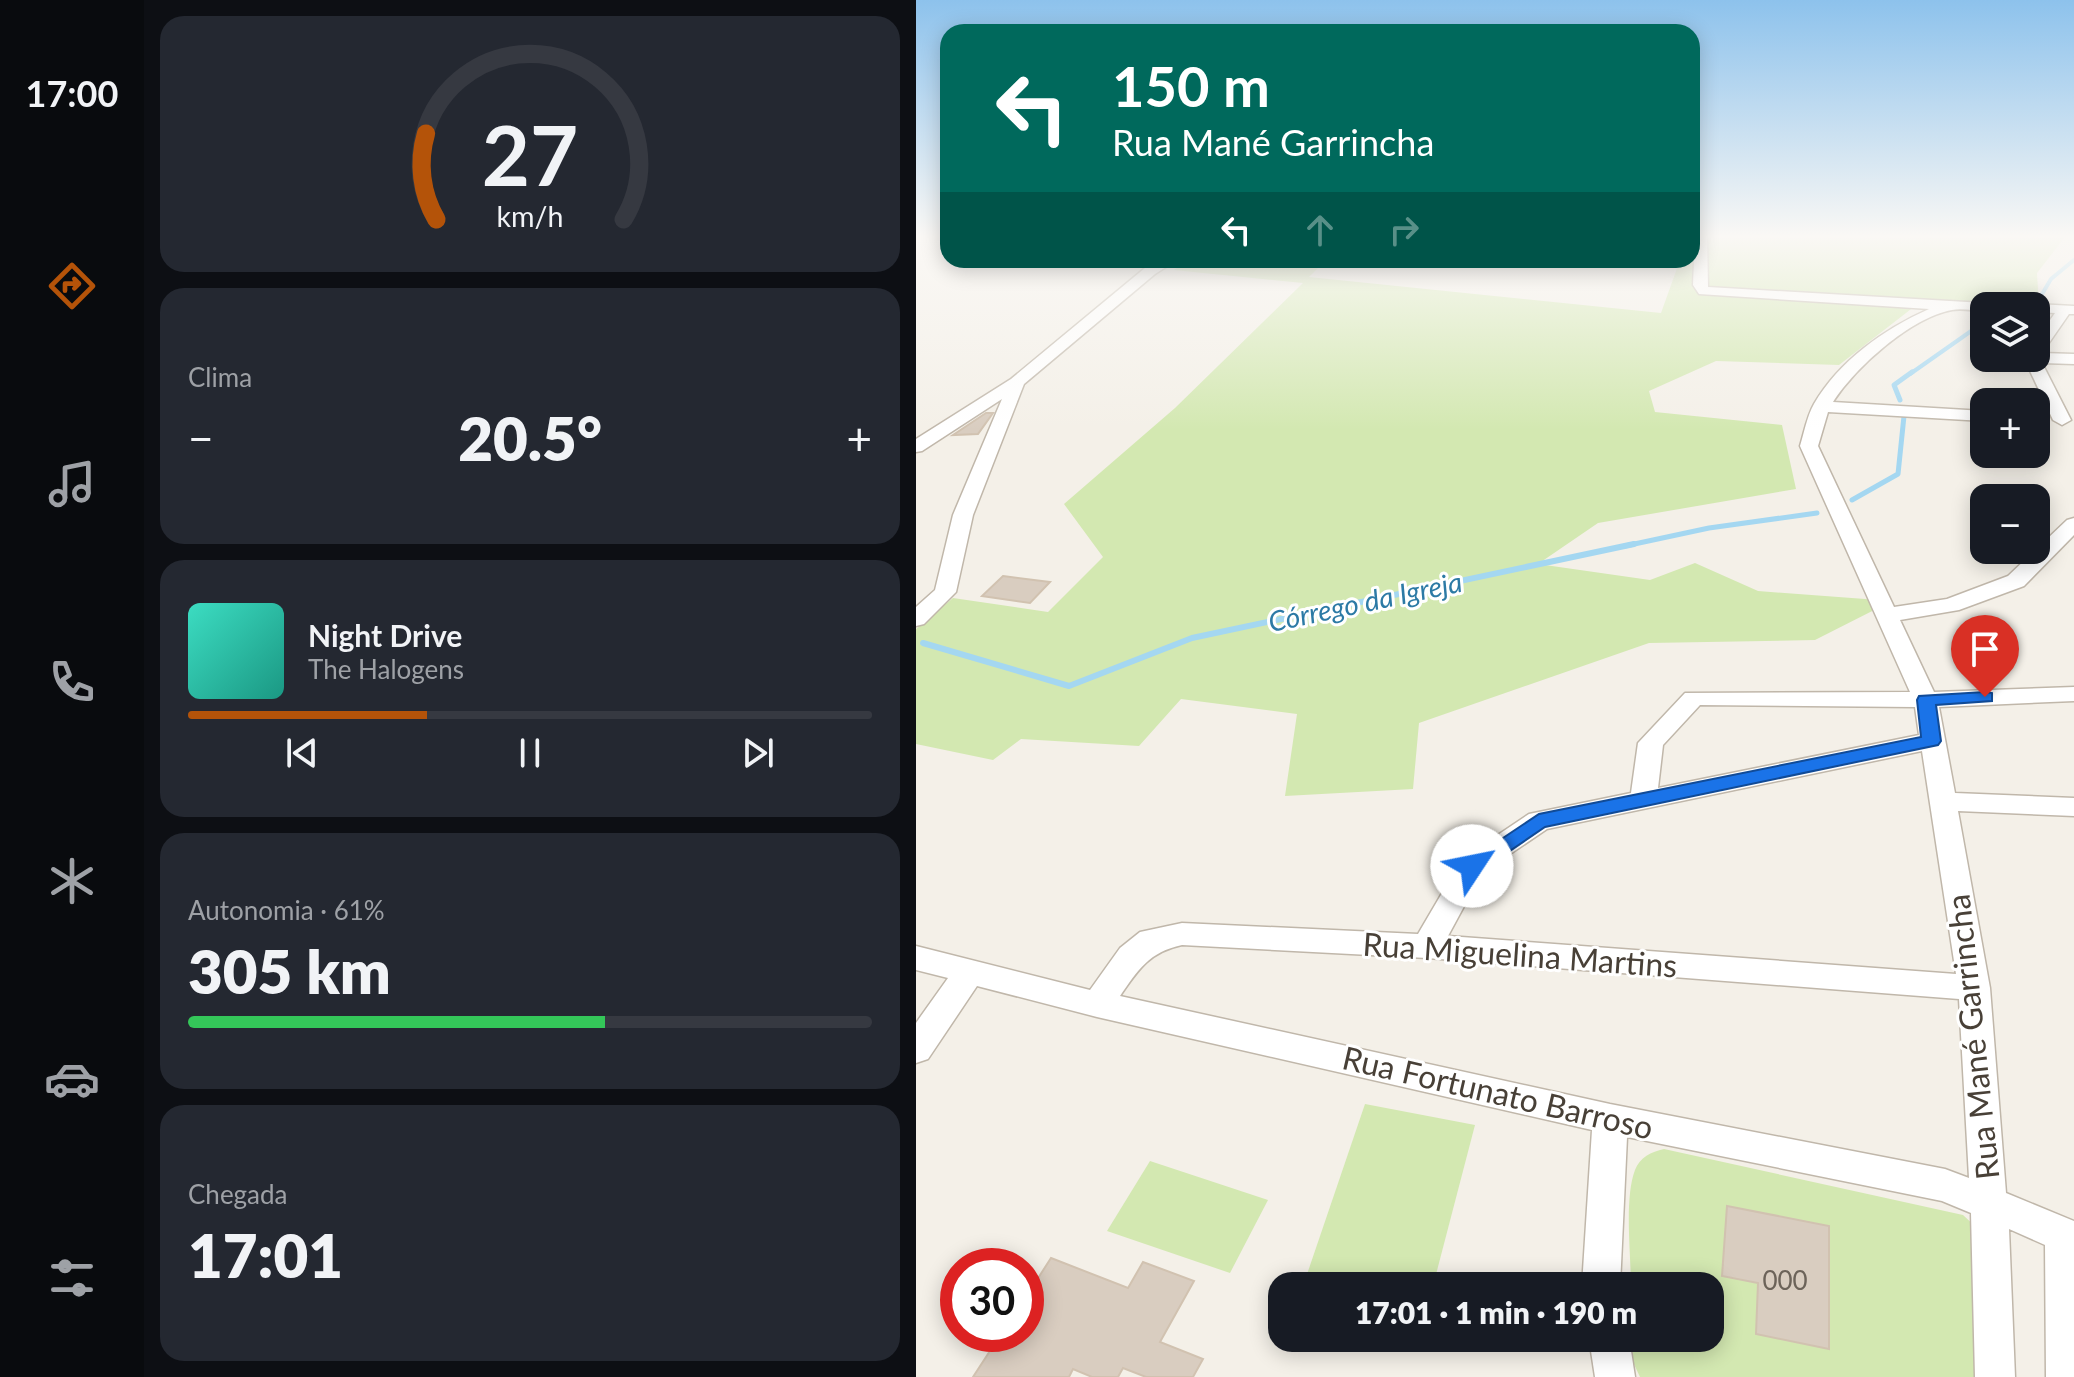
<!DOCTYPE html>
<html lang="pt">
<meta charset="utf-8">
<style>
:root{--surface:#171b24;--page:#242831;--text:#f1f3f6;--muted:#9ea1a6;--line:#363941;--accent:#b45309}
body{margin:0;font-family:Lato,sans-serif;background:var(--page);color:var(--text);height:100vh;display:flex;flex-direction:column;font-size:30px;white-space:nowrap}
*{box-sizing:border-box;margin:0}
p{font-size:26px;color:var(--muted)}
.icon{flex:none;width:44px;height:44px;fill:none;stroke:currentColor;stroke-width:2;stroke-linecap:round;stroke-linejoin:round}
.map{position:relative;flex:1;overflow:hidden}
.panel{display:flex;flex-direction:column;gap:16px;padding:16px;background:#0d0f14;width:772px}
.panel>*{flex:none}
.top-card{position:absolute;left:24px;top:24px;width:760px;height:244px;border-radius:24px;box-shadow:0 4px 20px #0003;background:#00695c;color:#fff;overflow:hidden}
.controls{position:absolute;left:1054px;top:292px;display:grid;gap:16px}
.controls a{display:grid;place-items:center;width:80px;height:80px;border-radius:16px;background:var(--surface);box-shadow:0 4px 20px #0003;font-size:40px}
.speed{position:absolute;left:24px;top:1248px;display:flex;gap:16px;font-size:40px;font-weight:700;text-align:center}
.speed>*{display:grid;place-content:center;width:104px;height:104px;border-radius:50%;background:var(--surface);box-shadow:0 4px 20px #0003;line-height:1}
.speed .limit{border:12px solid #d22;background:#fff;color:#111}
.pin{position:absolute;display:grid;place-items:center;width:68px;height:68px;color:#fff;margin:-82px -34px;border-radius:50% 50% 50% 0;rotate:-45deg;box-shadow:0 0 8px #0007}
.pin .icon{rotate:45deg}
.me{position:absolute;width:88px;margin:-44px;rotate:56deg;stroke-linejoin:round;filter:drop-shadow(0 0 6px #0008)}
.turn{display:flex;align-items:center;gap:28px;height:168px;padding:0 40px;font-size:36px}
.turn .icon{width:104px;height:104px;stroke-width:2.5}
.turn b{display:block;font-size:56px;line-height:68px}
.lanes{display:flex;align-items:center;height:76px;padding:0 40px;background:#0003;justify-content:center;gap:40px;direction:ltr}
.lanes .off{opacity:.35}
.big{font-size:60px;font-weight:800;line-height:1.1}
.panel .widget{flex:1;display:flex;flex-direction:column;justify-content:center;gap:12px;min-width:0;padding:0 28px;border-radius:24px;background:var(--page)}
.panel .dial{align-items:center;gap:0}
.dial svg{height:208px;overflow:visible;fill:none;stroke:var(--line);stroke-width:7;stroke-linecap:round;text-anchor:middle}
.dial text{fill:var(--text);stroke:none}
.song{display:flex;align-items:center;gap:24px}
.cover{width:96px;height:96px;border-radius:12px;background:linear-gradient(135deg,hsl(170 70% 55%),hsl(170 70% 35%))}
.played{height:8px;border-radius:4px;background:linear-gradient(90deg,var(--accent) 35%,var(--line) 35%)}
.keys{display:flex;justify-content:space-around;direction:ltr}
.heat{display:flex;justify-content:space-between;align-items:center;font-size:44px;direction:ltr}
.charge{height:12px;border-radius:6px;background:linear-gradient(90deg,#34c759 61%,var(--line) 0)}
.trip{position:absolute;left:352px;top:1272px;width:456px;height:80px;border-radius:24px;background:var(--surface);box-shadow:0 4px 20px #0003;font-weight:800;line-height:80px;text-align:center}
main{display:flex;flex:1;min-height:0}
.menu{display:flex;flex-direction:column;width:144px;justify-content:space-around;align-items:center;background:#090b0e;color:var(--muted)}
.menu .icon{width:56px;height:56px}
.menu .selected{color:var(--accent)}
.menu b{font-size:36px;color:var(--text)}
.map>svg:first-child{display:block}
</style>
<main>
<nav class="menu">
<b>17:00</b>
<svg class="icon selected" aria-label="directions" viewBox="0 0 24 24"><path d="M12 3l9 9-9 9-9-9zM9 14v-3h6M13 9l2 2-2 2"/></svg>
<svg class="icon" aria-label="music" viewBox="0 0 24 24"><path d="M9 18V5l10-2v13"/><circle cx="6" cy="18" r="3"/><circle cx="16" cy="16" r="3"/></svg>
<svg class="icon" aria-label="phone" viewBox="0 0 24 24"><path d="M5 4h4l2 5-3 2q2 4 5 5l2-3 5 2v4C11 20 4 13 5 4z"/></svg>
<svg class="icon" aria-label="climate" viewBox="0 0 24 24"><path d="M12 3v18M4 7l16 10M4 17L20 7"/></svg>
<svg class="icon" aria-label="car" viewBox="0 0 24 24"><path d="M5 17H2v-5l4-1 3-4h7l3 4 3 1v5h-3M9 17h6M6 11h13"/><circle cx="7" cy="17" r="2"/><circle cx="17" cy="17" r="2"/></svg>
<svg class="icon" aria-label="filters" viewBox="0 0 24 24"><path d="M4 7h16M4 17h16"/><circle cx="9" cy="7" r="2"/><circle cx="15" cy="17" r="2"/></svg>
</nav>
<section class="panel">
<div class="widget dial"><svg viewBox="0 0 100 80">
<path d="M14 69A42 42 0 1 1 86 69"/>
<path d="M14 69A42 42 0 0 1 10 36" stroke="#b45309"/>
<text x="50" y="56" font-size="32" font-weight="700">27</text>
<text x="50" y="72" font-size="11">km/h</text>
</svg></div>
<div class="widget"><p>Clima</p>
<div class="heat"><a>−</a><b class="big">20.5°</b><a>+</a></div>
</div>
<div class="widget">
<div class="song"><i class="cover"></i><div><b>Night Drive</b><p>The Halogens</p></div></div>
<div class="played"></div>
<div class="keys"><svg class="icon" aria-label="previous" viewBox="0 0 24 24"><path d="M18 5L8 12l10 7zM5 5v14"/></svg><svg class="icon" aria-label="pause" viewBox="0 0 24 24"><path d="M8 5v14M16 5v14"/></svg><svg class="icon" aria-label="next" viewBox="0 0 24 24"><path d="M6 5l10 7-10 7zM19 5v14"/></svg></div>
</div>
<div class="widget"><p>Autonomia · 61%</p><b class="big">305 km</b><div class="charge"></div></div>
<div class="widget"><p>Chegada</p><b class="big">17:01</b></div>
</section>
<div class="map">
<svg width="1158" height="1377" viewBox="0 0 1158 1377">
<rect width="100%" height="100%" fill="#f4f0e8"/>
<g fill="#d3e8b1">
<path d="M776,237h373l-28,36 2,34 -124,-1 -76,59 -123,-4 -67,30 6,21 127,13 14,64 -198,34 -60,41 112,16 45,-17 63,28 134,10 -77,39 -166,3 -230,80 -6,66 -128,7 12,-82 -116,-15 -42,47 -118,-7 -28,21 -77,-16v-115l37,-31 95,14 55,-55 -39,-53 111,-96 128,-125 -129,-13 13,-10h139l-17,17 352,36 19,-53h12z"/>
<path d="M449,1104l110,21 -42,161h-130z"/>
<path d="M748,1149l299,66 14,13 4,149h-341l-8,-17v-22h78v-52h-79c0,-31 -7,-87 4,-116 5,-13 16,-18 29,-21z"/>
<path d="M234,1161l118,39 -38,73 -123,-42z"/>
</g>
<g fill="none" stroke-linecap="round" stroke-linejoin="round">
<g stroke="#a4d7f1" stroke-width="4">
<path d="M1119,306l16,-27 23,-19"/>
<path d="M994,374l74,-52"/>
</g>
<g stroke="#a4d7f1" stroke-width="5">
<path d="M984,400l-6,-15 18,-13"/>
<path d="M936,500l46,-26 6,-58"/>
<path d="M709,546l84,-18 108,-15"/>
</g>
<path stroke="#a4d7f1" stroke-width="6" d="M7,643l146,43 123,-48 442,-94"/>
</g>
<g fill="#d9cdc0" stroke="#d1c2b0" stroke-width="2">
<path d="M70,413h7l-15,21 -25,1z"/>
<path d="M87,576l47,6 -20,21 -48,-7z"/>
<path d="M811,1206l102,20v123l-73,-15 2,-51 -36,-7z"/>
<path d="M135,1258l77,30 15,-26 51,19 -34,61 43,17 -10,18h-47l-23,-9 -5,9h-26l-19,-8 -4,8h-96l28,-43h25v-37z"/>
</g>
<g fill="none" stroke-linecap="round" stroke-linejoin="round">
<defs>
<g id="street">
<path d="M779,237h12l1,50 276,16 7,3h-7v5c-10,0 -22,-3 -32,-1 -42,8 -96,57 -119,92l151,9v10l-156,-9 -10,34 76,161 53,-8 61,-23 59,-56 7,-2v17l-50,51 -65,24 -59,10 34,72 140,-5v14l-135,6 16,86 119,5v18l-116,-5 32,177 16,205 68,28v156h-28l-1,-132 -36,-16 6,148h-40l-4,-164 -29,-12 -315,-64 -7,149h-38l10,-156 -495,-113 -120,-31 -49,73 -12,4v-40l32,-45 -32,-8v-24l174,44 30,-42 20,-16 42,-9 236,11 44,-75 67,-45 102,-21 7,-50 47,-50 225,-1 -110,-246c4,-13 7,-30 14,-42 25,-43 70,-75 115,-95l-230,-15 -6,-9zM784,705l215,2 4,28 -261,53 5,-43zM1006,751l34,223 -508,-38 34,-63 65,-44zM266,945l245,13 532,41 10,179 -24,-9 -335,-65 -490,-108c18,-26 29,-44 62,-51z"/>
<path d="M244,260h17l-22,14 -131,110 -51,131 -17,77 -32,32 -8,2v-19l19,-17 18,-75 49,-116 -80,52 -6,1v-13l95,-60 134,-111z"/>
<path d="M1120,304l38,2v8h-5l-27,39 32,1v10l-32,-1 29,57 -9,5 -9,-5 -29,-62h12v-18l19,-27 -19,-1v-6h-6z"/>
<path d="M673,1338h40l6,39h-40z"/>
</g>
</defs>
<use href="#street" stroke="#c0b7aa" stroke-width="3"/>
<use href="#street" fill="#fff" fill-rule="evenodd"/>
</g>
<linearGradient id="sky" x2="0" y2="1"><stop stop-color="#8dc2ec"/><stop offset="0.55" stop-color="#faf8f5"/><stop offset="1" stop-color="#faf8f5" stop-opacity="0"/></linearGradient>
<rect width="1158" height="430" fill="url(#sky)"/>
<path fill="#1a73e8" stroke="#114b97" stroke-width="2" d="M1069,692l7,1v8l-56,4 5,36 -3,4 -393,82 -66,45h-15l-3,-6 78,-52 382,-77 -4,-37 2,-4z"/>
<g text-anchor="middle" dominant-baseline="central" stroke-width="6" stroke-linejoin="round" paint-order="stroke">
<g font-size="26" fill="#6c6359">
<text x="869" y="1280">000</text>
</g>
<g font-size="28" font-style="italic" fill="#2c7aa5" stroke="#fff">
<text transform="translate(449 601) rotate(-12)">Córrego da Igreja</text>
</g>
<g font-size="32" fill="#484037" stroke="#fff">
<text transform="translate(604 954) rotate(4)">Rua Miguelina Martins</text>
<text transform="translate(1056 1037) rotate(-96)">Rua Mané Garrincha</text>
<text transform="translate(582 1092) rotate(13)">Rua Fortunato Barroso</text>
</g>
</g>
</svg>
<div class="controls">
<a><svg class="icon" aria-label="layers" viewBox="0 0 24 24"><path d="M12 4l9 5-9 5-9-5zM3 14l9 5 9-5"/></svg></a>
<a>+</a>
<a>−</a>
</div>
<div class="speed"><div class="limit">30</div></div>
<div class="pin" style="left:1069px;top:697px;background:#d93025"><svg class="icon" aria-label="arrive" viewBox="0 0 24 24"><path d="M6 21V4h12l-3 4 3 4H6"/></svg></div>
<svg class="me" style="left:556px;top:866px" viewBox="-20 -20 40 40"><circle r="19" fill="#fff"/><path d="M0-13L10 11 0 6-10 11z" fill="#1a73e8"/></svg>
<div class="trip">17:01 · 1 min · 190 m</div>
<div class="top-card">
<div class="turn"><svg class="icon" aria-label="left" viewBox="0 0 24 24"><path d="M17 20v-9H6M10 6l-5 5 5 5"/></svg><div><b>150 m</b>Rua Mané Garrincha</div></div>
<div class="lanes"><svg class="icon" aria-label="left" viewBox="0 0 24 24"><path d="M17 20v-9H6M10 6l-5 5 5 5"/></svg><svg class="icon off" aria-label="ahead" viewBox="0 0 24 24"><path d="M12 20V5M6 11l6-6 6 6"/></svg><svg class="icon off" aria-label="right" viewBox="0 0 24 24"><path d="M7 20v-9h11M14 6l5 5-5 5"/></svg></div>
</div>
</div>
</main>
